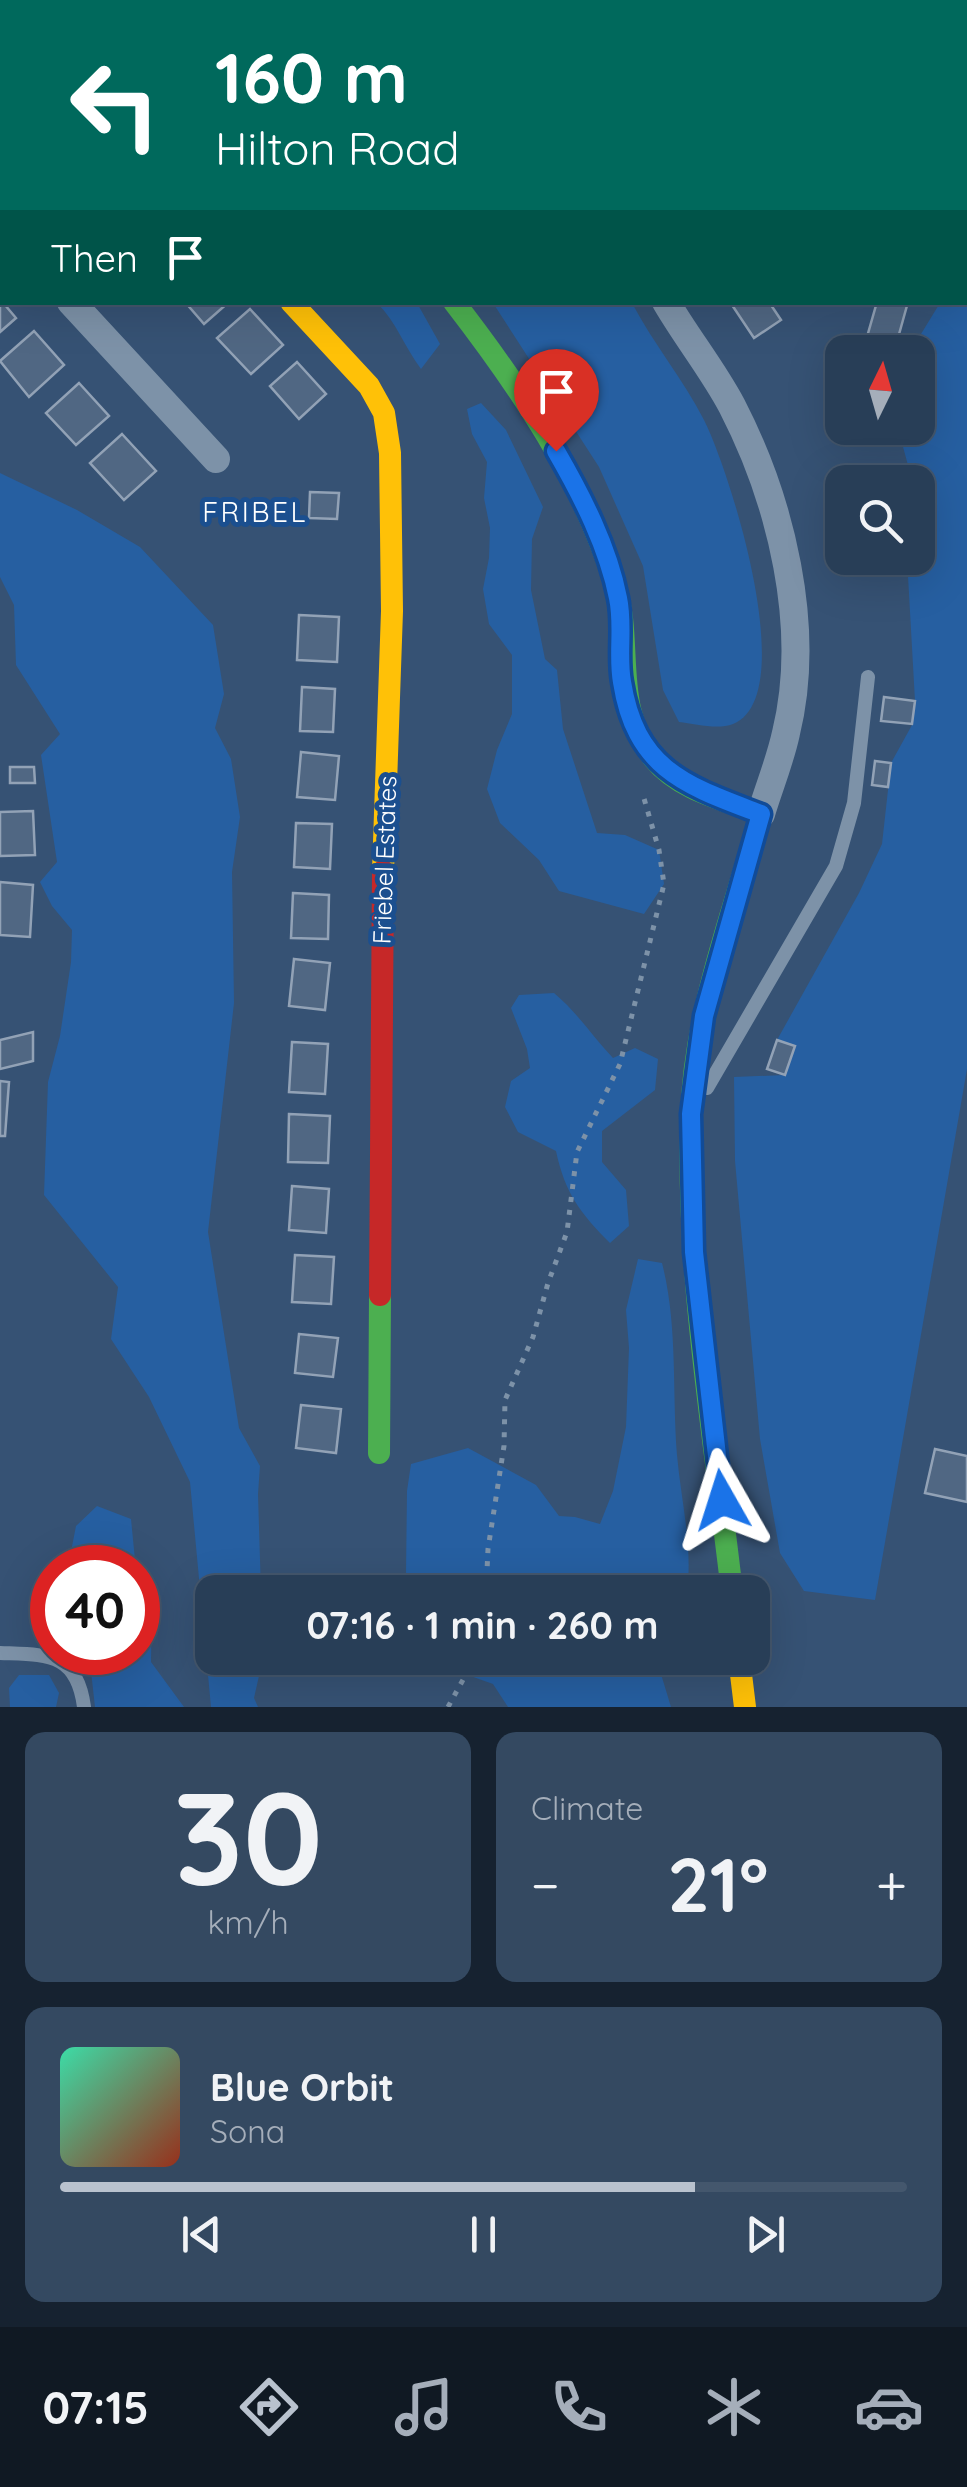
<!DOCTYPE html>
<meta charset="utf-8">
<style>
:root{--surface:#283e57;--page:#344961;--text:#f1f3f6;--muted:#a5aeba;--line:#44576d;--accent:#b9c2ce}
body{margin:0;font-family:Quicksand,sans-serif;background:var(--page);color:var(--text);height:100vh;display:flex;flex-direction:column;font-size:38px;white-space:nowrap}
*{box-sizing:border-box;margin:0}
p{font-size:32px;color:var(--muted)}
.icon{flex:none;width:55px;height:55px;fill:none;stroke:currentColor;stroke-width:2;stroke-linecap:round;stroke-linejoin:round}
.map{position:relative;height:1707px;overflow:hidden}
.details{display:flex;flex-direction:column;gap:25px;padding:25px;background:#162230;flex:1}
.details>*{flex:none}
.banner{position:absolute;left:0px;top:0px;width:968px;height:305px;box-shadow:0 10px 40px #0002,0 0 0 2px var(--line);background:#00695c;color:#fff;overflow:hidden}
.needle{width:65px;rotate:5deg}
.buttons{position:absolute;left:825px;top:335px;display:grid;gap:20px}
.buttons a{display:grid;place-items:center;width:110px;height:110px;border-radius:20px;background:var(--surface);box-shadow:0 10px 40px #0002,0 0 0 2px var(--line);font-size:50px}
.speed{position:absolute;left:30px;top:1545px;display:flex;gap:20px;font-size:50px;font-weight:700;text-align:center}
.speed>*{display:grid;place-content:center;width:130px;height:130px;border-radius:50%;background:var(--surface);box-shadow:0 10px 40px #0002,0 0 0 2px var(--line);line-height:1}
.speed .limit{border:15px solid #d22;background:#fff;color:#111}
.pin{position:absolute;display:grid;place-items:center;width:85px;height:85px;color:#fff;margin:-102px -42px;border-radius:50% 50% 50% 0;rotate:-45deg;box-shadow:0 0 10px #0007}
.pin .icon{rotate:45deg}
.me{position:absolute;width:110px;margin:-55px;rotate:354deg;stroke-linejoin:round;filter:drop-shadow(0 0 8px #0008)}
.turn{display:flex;align-items:center;gap:35px;height:210px;padding:0 50px;font-size:45px}
.turn .icon{width:130px;height:130px;stroke-width:2.5}
.turn b{display:block;font-size:70px;line-height:85px}
.then{display:flex;align-items:center;height:95px;padding:0 50px;background:#0003;gap:20px;font-size:38px}
.big{font-size:75px;font-weight:700;line-height:1.1}
.details .card{flex:1;display:flex;flex-direction:column;justify-content:center;gap:15px;min-width:0;padding:0 35px;border-radius:20px;background:var(--page)}
.details .dial{align-items:center;gap:0}
.dial b{font-size:130px;line-height:1}
.song{display:flex;align-items:center;gap:30px}
.cover{width:120px;height:120px;border-radius:15px;background:linear-gradient(135deg,hsl(160 70% 55%),hsl(10 70% 35%))}
.played{height:10px;border-radius:5px;background:linear-gradient(90deg,var(--accent) 75%,var(--line) 75%)}
.keys{display:flex;justify-content:space-around;direction:ltr}
.heat{display:flex;justify-content:space-between;align-items:center;font-size:55px;direction:ltr}
.details .tiles{flex:1;display:grid;gap:25px;grid-template-columns:1fr 1fr}
.card:last-child{grid-column:span 2}
.trip{position:absolute;left:195px;top:1575px;width:575px;height:100px;border-radius:20px;background:var(--surface);box-shadow:0 10px 40px #0002,0 0 0 2px var(--line);font-weight:700;line-height:100px;text-align:center}
.menu{display:flex;height:160px;justify-content:space-around;align-items:center;background:#101923;color:var(--muted)}
.menu .icon{width:70px;height:70px}
.menu .current{color:var(--accent)}
.menu b{font-size:45px;color:var(--text)}
.map>svg:first-child{display:block}
</style>
<div class="map">
<svg width="967" height="1707" viewBox="0 0 967 1707">
<rect width="100%" height="100%" fill="#365274"/>
<g fill="#265fa1">
<path d="M967,274v795l-92,531 -71,-9 -24,-38 -20,-114 -25,-278 -1,-84 51,-2 10,-29 -18,-6 82,-147 23,-49 9,-81 21,-38 3,-24 -8,-143h11v-76h-9v-13l-11,-41h20v-76h-8l30,-49 25,-1z"/>
<path d="M377,303h40l23,41 -19,25c-16,-21 -25,-48 -44,-66z"/>
<path d="M493,303h139c21,40 51,76 72,117 25,49 98,276 29,304 -15,6 -38,0 -54,-2l-16,-32 -20,-124 -44,-99z"/>
<path d="M481,403l25,27 37,77 -11,32 -1,51 14,69 12,11 6,59 34,104 28,2 34,15 5,34 -20,30 -85,-23 -20,-31 -39,-37 -13,-34 10,-39 15,-36v-59l-23,-31 -6,-35 6,-31 1,-30 -6,-30 3,-36 -15,-28 -5,-25z"/>
<path d="M0,473l77,37 63,37 73,78 11,69 -9,34 16,31 9,58 -8,55 2,131 -26,229 31,196 21,38 -2,28 3,98h-49v66h51l-9,40 4,9h-47l-21,-225 -41,-85 -38,-58 7,-52 -74,-92 4,-113 12,-46 11,-74 1,-32 -20,-24 -12,-24 17,-20 -16,-107 19,-21 -44,-69 -2,-60 -14,-28z"/>
<path d="M554,993c23,19 38,43 59,65l22,-10 23,11 -3,31 -53,41v31l24,28 3,36 -19,17c-30,-30 -45,-50 -54,-92l-38,-19 -13,-25 6,-26 19,-13 -3,-19 -16,-41 8,-13z"/>
<path d="M638,1259l24,4c16,62 10,128 15,192 4,46 16,91 10,137h-267l-14,-18 1,-83 4,-27 57,-16 68,37 23,31 16,1 25,7 13,-33 13,-64 3,-79 -3,-38z"/>
<path d="M97,1506l34,13 4,41 17,43 -1,59 33,45h-89l-6,-54 49,-1v-84l-70,-1 8,-41z"/>
<path d="M445,1658h223l-7,16 10,33h-163l-15,-23 -48,-17z"/>
<path d="M19,1675h30l10,18 -3,14h-46l-1,-19z"/>
</g>
<g fill="#506783" stroke="#92a2b6" stroke-width="2.5">
<path d="M0,299l16,19 -16,14z"/>
<path d="M185,302h44l-25,22z"/>
<path d="M730,302h39l12,18 -27,18z"/>
<path d="M877,302h31l-12,43 -29,-8z"/>
<path d="M250,309l33,36 -32,29 -34,-36z"/>
<path d="M34,331l30,34 -35,32 -29,-36z"/>
<path d="M297,362l29,32 -27,25 -29,-33z"/>
<path d="M79,383l30,33 -33,29 -30,-32z"/>
<path d="M122,434l34,37 -32,29 -34,-37z"/>
<path d="M310,492l29,1 -2,26 -28,-1z"/>
<path d="M299,615l40,2 -2,45 -40,-2z"/>
<path d="M302,687l33,2 -2,43 -33,-1z"/>
<path d="M884,697l31,4 -3,23 -31,-3z"/>
<path d="M301,752l38,4 -4,44 -38,-3z"/>
<path d="M875,761l16,2 -3,24 -16,-2z"/>
<path d="M10,767h24l1,16h-25z"/>
<path d="M33,811l2,44 -35,1v-44z"/>
<path d="M296,823l36,1 -2,45 -36,-2z"/>
<path d="M0,882l33,3 -3,52 -30,-2z"/>
<path d="M293,893l36,2 -1,44 -37,-1z"/>
<path d="M294,959l36,4 -5,47 -36,-4z"/>
<path d="M33,1032v29l-33,8v-29z"/>
<path d="M777,1040l18,6 -10,29 -18,-6z"/>
<path d="M292,1042l36,2 -3,50 -36,-2z"/>
<path d="M0,1081l9,1 -4,54h-5z"/>
<path d="M289,1114l41,2 -2,47 -40,-1z"/>
<path d="M292,1186l37,3 -3,44 -37,-3z"/>
<path d="M295,1255l39,2 -3,47 -39,-2z"/>
<path d="M299,1334l39,4 -5,39 -38,-4z"/>
<path d="M301,1405l40,4 -5,44 -40,-5z"/>
<path d="M935,1449l32,7v46l-42,-9z"/>
</g>
<g fill="none" stroke-linecap="round" stroke-linejoin="round">
<g stroke="#7d92a8" stroke-width="5" stroke-dasharray="5 8" stroke-linecap="butt">
<path d="M486,1592l2,-43 16,-103 1,-46 28,-63 15,-54 19,-51 10,-80 43,-88 44,-180 -5,-34 -16,-55"/>
<path d="M448,1707l27,-49"/>
</g>
<g stroke="#7d92a8" stroke-width="14">
<path d="M478,0v2"/>
<path d="M707,1088l129,-222 18,-63 14,-126"/>
<path d="M0,1653c47,2 77,-1 84,54"/>
</g>
<g stroke="#7d92a8" stroke-width="28">
<path d="M758,2v-2"/>
<path d="M0,21h2"/>
<path d="M965,165l2,1"/>
<path d="M0,226l2,3"/>
<path d="M71,302l145,157"/>
<path d="M666,302c21,36 47,68 66,104 49,95 80,221 54,327 -6,28 -17,54 -25,81"/>
</g>
<g stroke="#4caf50" stroke-width="22">
<path d="M229,0l2,2"/>
<path d="M454,302c68,88 127,176 161,282 19,60 -4,123 39,175 26,32 71,41 107,55 -28,98 -67,199 -70,302 -5,159 23,319 41,476"/>
<path d="M379,1453l1,-158"/>
</g>
<g stroke="#ffc107" stroke-width="22">
<path d="M291,302l78,84 15,27 6,40 2,158 -9,260"/>
<path d="M739,1658l6,49"/>
</g>
<path stroke="#c62828" stroke-width="22" d="M380,1295l3,-424"/>
</g>
<g fill="none" stroke-linecap="round" stroke-linejoin="round">
<defs>
<path id="route" d="M556,451c26,45 52,96 62,147 6,28 -1,57 4,84 14,89 66,104 139,132l-57,202 -13,98 3,138 28,248"/>
</defs>
<use href="#route" stroke="#114b97" stroke-width="25"/>
<use href="#route" stroke="#1a73e8" stroke-width="18"/>
</g>
<g text-anchor="middle" dominant-baseline="central" stroke-width="10" stroke-linejoin="round" paint-order="stroke">
<g font-size="25" fill="#fff" stroke="#1b4f8f">
<text transform="translate(384 860) rotate(-88)">Friebel Estates</text>
</g>
<g font-size="28" letter-spacing="2.5" fill="#fff" stroke="#1b4f8f">
<text x="255" y="511">FRIBEL</text>
</g>
</g>
</svg>
<div class="buttons">
<a><svg class="needle" viewBox="-14 -14 28 28"><path d="M0-13l5 13h-10z" fill="#e53935"/><path d="M0 13l5-13h-10z" fill="#a5aeba"/></svg></a>
<a><svg class="icon" aria-label="search" viewBox="0 0 24 24"><circle cx="10" cy="10" r="6"/><path d="M15 15l6 6"/></svg></a>
</div>
<div class="speed"><div class="limit">40</div></div>
<div class="pin" style="left:556px;top:451px;background:#d93025"><svg class="icon" aria-label="arrive" viewBox="0 0 24 24"><path d="M6 21V4h12l-3 4 3 4H6"/></svg></div>
<svg class="me" style="left:722px;top:1500px" viewBox="-20 -20 40 40"><path d="M0-17L14 15 0 8-14 15z" fill="#1a73e8" stroke="#fff" stroke-width="4"/></svg>
<div class="trip">07:16 · 1 min · 260 m</div>
<div class="banner">
<div class="turn"><svg class="icon" aria-label="left" viewBox="0 0 24 24"><path d="M17 20v-9H6M10 6l-5 5 5 5"/></svg><div><b>160 m</b>Hilton Road</div></div>
<div class="then">Then<svg class="icon" aria-label="arrive" viewBox="0 0 24 24"><path d="M6 21V4h12l-3 4 3 4H6"/></svg></div>
</div>
</div>
<section class="details">
<div class="tiles">
<div class="card dial"><b>30</b><p>km/h</p></div>
<div class="card"><p>Climate</p>
<div class="heat"><a>−</a><b class="big">21°</b><a>+</a></div>
</div>
<div class="card">
<div class="song"><i class="cover"></i><div><b>Blue Orbit</b><p>Sona</p></div></div>
<div class="played"></div>
<div class="keys"><svg class="icon" aria-label="previous" viewBox="0 0 24 24"><path d="M18 5L8 12l10 7zM5 5v14"/></svg><svg class="icon" aria-label="pause" viewBox="0 0 24 24"><path d="M8 5v14M16 5v14"/></svg><svg class="icon" aria-label="next" viewBox="0 0 24 24"><path d="M6 5l10 7-10 7zM19 5v14"/></svg></div>
</div>
</div>
</section>
<nav class="menu">
<b>07:15</b>
<svg class="icon current" aria-label="directions" viewBox="0 0 24 24"><path d="M12 3l9 9-9 9-9-9zM9 14v-3h6M13 9l2 2-2 2"/></svg>
<svg class="icon" aria-label="music" viewBox="0 0 24 24"><path d="M9 18V5l10-2v13"/><circle cx="6" cy="18" r="3"/><circle cx="16" cy="16" r="3"/></svg>
<svg class="icon" aria-label="phone" viewBox="0 0 24 24"><path d="M5 4h4l2 5-3 2q2 4 5 5l2-3 5 2v4C11 20 4 13 5 4z"/></svg>
<svg class="icon" aria-label="climate" viewBox="0 0 24 24"><path d="M12 3v18M4 7l16 10M4 17L20 7"/></svg>
<svg class="icon" aria-label="car" viewBox="0 0 24 24"><path d="M5 17H2v-5l4-1 3-4h7l3 4 3 1v5h-3M9 17h6M6 11h13"/><circle cx="7" cy="17" r="2"/><circle cx="17" cy="17" r="2"/></svg>
</nav>
